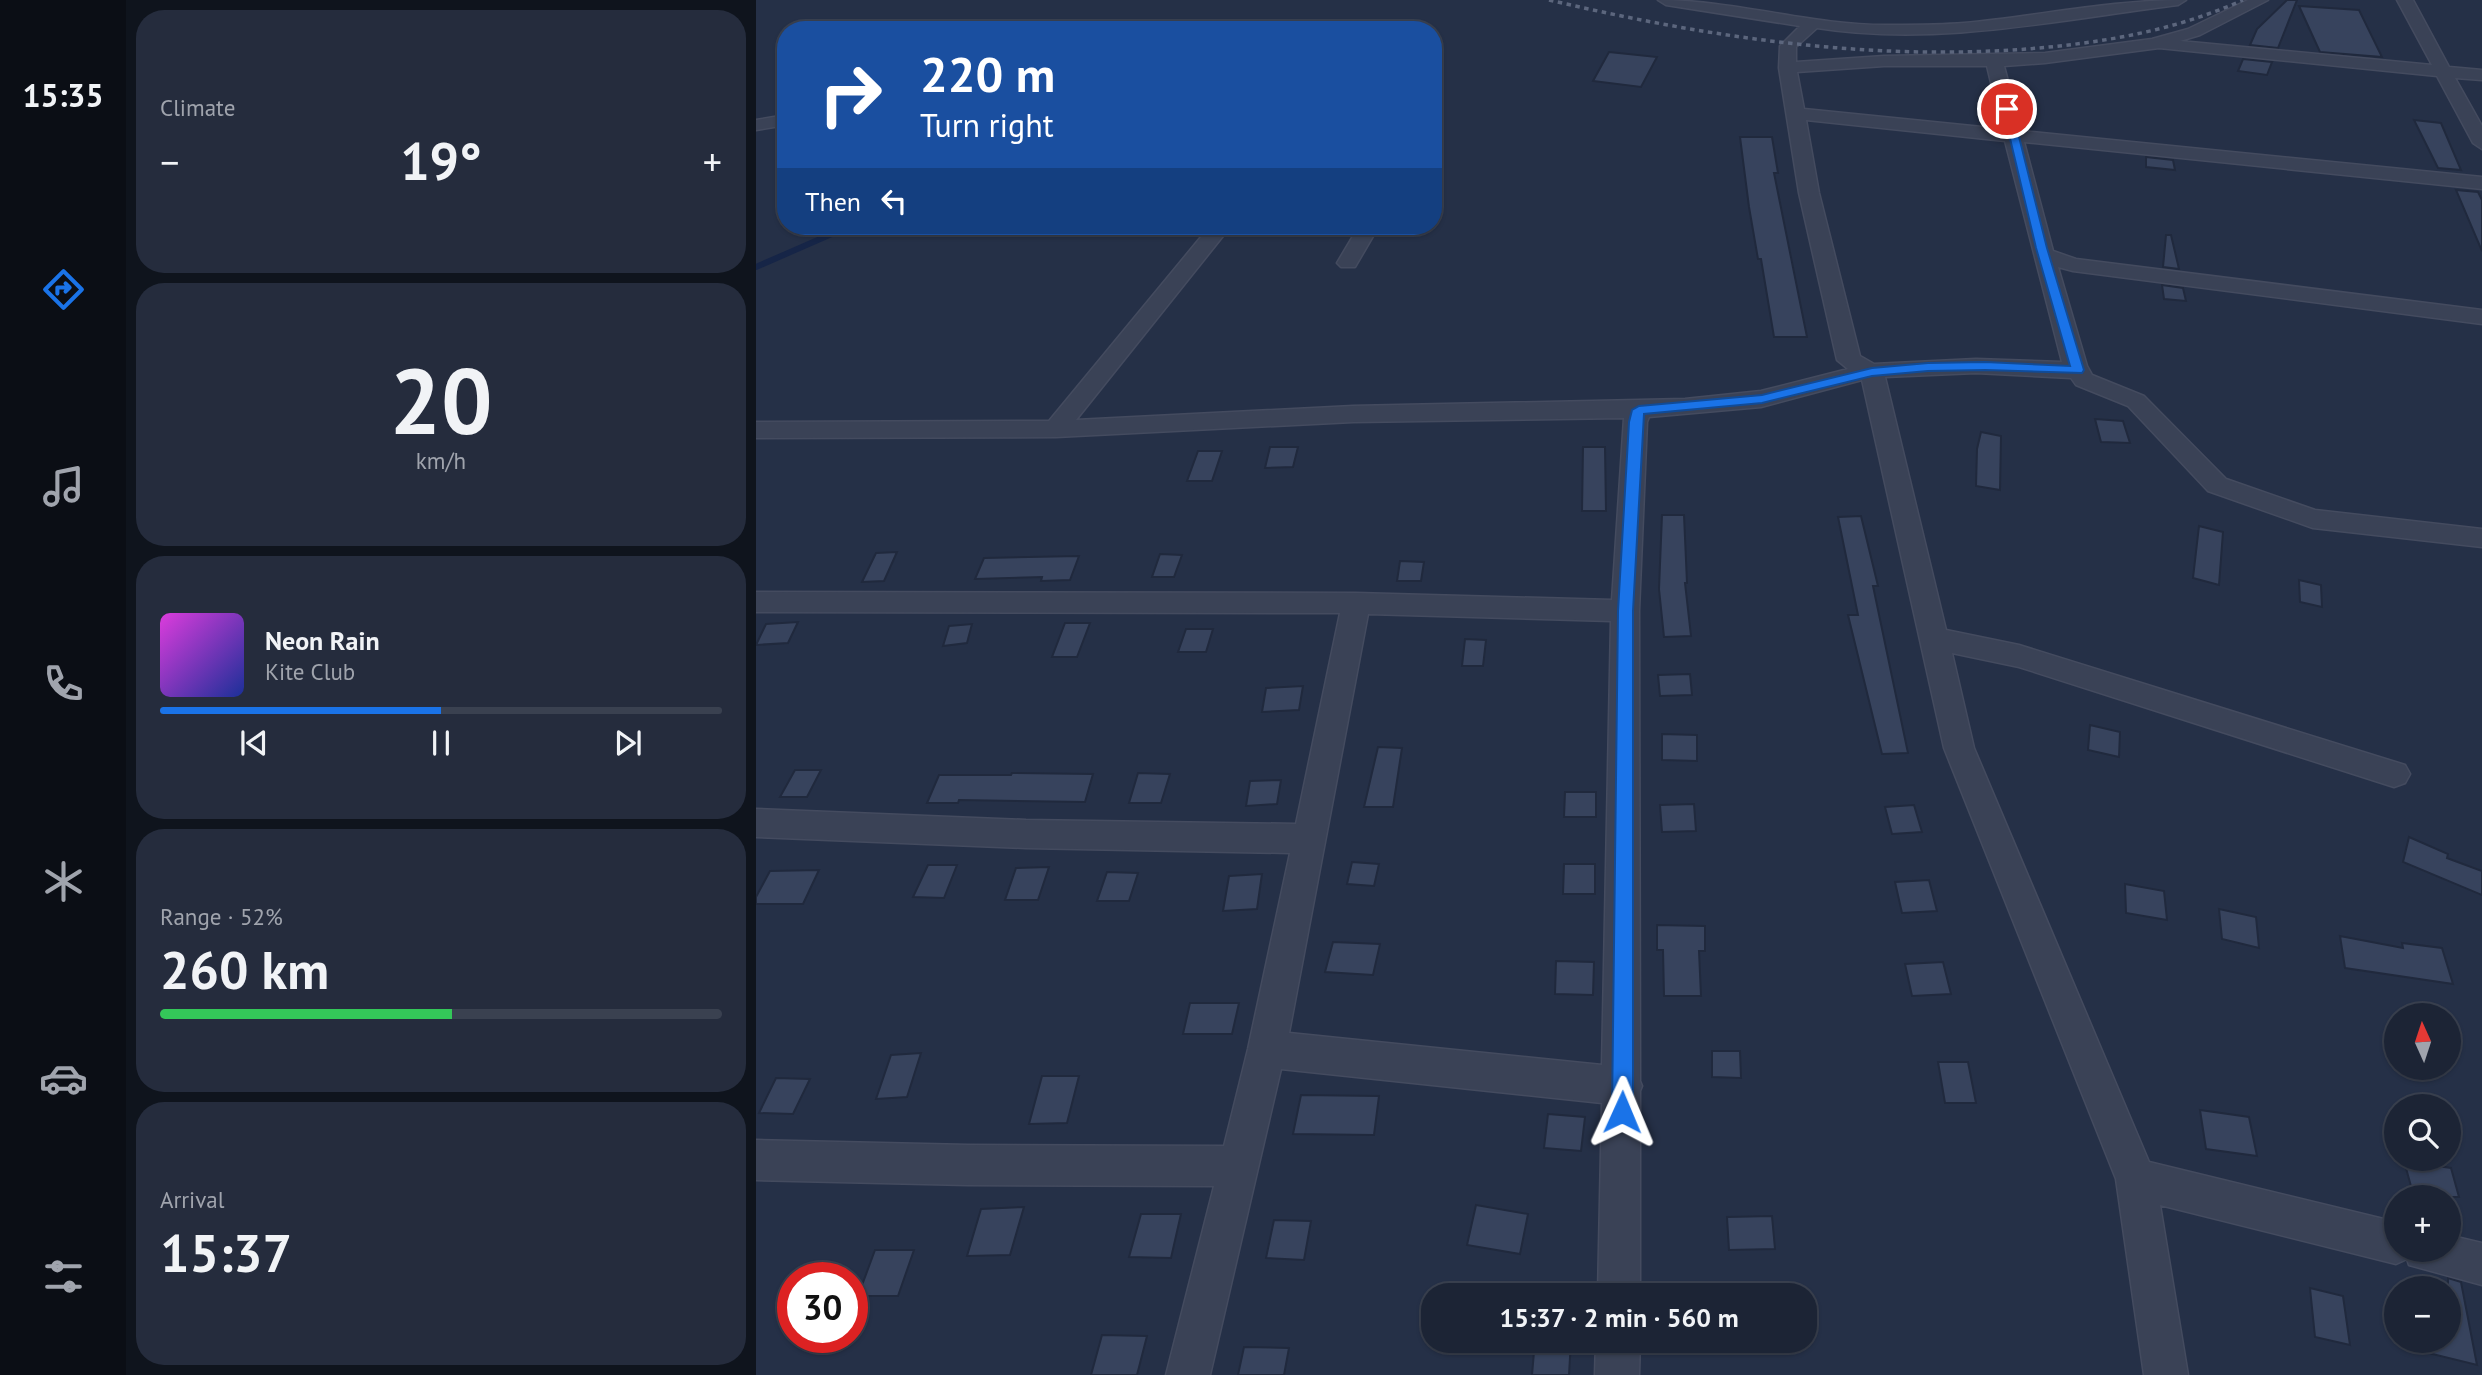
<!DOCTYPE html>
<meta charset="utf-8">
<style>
:root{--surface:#1c2435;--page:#252c3d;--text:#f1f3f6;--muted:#a0a4ad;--line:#3a4150;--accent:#1a73e8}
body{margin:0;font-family:"PT Sans",sans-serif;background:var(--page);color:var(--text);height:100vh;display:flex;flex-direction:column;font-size:26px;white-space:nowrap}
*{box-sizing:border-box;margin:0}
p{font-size:23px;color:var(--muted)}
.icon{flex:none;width:38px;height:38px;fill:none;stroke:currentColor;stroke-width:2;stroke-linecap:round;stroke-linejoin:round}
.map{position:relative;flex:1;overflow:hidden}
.sheet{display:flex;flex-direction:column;gap:10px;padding:10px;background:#0f141d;width:630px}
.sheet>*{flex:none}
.banner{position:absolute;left:21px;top:21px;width:665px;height:214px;border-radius:28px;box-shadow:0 2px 5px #0004,0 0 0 2px var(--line);background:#1a4fa0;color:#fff;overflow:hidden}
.needle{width:46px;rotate:357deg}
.tools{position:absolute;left:1628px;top:1003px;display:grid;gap:14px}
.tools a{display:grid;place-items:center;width:77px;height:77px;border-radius:50%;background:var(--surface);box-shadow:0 2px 5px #0004,0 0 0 2px var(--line);font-size:35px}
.speed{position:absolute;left:21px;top:1262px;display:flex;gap:14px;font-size:35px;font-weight:700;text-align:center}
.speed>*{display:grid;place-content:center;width:91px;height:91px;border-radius:50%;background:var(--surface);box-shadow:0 2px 5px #0004,0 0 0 2px var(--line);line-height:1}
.speed .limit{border:10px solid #d22;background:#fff;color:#111}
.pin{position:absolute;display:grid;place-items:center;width:60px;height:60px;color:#fff;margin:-30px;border:4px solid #fff;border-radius:50%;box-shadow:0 2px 7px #0007}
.me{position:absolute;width:77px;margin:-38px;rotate:1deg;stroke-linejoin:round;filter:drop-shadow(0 0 5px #0008)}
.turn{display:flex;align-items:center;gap:24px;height:147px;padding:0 28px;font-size:32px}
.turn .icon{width:91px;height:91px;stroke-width:2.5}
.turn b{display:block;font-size:49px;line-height:60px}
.then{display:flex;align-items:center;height:66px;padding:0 28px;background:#0003;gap:14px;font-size:26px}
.big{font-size:52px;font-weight:700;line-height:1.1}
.sheet .card{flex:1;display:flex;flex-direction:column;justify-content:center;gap:10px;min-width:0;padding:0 24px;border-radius:28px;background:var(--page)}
.sheet .dial{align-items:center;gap:0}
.dial b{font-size:91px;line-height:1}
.song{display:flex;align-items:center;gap:21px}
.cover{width:84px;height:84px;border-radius:10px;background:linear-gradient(135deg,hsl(300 70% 55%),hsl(230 70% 35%))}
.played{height:7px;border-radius:4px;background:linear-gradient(90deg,var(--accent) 50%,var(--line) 50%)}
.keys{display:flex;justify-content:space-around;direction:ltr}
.heat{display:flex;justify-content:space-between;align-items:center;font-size:38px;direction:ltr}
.charge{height:10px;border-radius:5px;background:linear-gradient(90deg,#34c759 52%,var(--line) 0)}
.trip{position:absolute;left:665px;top:1283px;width:396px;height:70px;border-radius:28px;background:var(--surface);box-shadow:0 2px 5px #0004,0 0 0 2px var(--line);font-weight:700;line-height:70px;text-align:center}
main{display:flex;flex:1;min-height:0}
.menu{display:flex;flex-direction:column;width:126px;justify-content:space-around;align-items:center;background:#0b0e15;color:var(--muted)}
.menu .icon{width:49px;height:49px}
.menu .current{color:var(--accent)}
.menu b{font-size:32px;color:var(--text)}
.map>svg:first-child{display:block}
</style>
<main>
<nav class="menu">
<b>15:35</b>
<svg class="icon current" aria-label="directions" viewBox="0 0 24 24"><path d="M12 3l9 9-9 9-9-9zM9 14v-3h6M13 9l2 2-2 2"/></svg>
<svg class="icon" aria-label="music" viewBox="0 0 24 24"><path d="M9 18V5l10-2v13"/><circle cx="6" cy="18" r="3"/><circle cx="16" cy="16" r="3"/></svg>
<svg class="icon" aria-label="phone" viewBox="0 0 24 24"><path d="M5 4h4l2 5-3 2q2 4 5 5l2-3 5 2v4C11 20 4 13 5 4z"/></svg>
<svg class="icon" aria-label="climate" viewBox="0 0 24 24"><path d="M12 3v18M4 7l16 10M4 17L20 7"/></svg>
<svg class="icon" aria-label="car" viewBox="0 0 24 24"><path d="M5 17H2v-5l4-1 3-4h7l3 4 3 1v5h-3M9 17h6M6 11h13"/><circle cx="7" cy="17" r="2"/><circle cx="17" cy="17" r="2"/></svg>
<svg class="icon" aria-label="filters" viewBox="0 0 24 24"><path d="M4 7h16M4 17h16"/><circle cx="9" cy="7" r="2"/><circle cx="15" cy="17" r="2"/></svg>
</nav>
<section class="sheet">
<div class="card"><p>Climate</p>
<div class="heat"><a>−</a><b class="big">19°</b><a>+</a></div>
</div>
<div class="card dial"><b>20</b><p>km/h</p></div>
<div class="card">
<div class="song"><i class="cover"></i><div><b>Neon Rain</b><p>Kite Club</p></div></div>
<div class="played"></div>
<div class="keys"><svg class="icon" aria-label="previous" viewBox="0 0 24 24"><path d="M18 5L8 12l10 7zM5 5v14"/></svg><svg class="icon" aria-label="pause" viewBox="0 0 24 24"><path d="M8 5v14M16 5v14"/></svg><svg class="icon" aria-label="next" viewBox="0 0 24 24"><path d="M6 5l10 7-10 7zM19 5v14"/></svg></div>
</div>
<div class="card"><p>Range · 52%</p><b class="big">260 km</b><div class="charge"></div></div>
<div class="card"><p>Arrival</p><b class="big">15:37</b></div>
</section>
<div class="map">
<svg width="1726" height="1375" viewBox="0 0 1726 1375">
<rect width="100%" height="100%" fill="#253047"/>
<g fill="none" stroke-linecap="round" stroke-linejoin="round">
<path stroke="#162547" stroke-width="6" d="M0,267l94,-41"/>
</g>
<g fill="#37435d" stroke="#20293d" stroke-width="2">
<path d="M1531,0h10l-19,48 -28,-3 7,-16z"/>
<path d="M1543,6l60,4 23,47 -62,-5z"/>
<path d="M853,52l48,5 -16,30 -48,-6z"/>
<path d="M1487,59l29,3 -5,13 -29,-4z"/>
<path d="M1658,120l27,3 20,47 -23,-2z"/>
<path d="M984,137h32l6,36h-4l33,164h-33l-13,-78h-3l-9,-52z"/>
<path d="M1390,157l27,3 2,10 -29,-3z"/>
<path d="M1700,190l22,2 4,8v51z"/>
<path d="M1410,235h5l8,34 -16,-2z"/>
<path d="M1406,285l21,3 3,13 -22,-2z"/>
<path d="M1339,419l28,2 7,22 -29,-1z"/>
<path d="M1225,432l20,4 -1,54 -24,-4 1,-37z"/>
<path d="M514,447h28l-5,20 -28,1z"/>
<path d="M827,447h22l1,64h-24z"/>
<path d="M442,451h24l-10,30h-25z"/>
<path d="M906,515h22l3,68h-2l6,53 -27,1 -5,-48z"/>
<path d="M1105,516l17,70h-5l35,167 -26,1 -34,-139h10l-20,-98z"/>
<path d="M1443,526l24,6 -4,53 -26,-7z"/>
<path d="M141,552l-13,29 -22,1 14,-29z"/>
<path d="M404,554l22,1 -8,22h-22z"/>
<path d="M323,556l-9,24 -29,1 1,-4 -67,2 9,-21z"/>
<path d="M644,561l24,1 -3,19h-24z"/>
<path d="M1543,580l22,5 1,22 -22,-5z"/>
<path d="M42,622l-10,21 -32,2 10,-21z"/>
<path d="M309,623h25l-13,34h-25z"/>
<path d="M216,624l-5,19 -24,3 6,-20z"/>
<path d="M430,629h27l-7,23h-28z"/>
<path d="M709,639l21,1 -3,26h-21z"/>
<path d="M934,674l2,21 -32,1 -2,-21z"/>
<path d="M547,686l-4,24 -37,2 4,-24z"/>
<path d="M1334,725l30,7 -1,25 -31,-7z"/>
<path d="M906,734l35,1v26l-35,-1z"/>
<path d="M622,747l24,1 -9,59h-29z"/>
<path d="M39,770h26l-14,27h-27z"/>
<path d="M256,773l81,1 -8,28 -126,-2 -1,3h-31l12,-28h72z"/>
<path d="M382,773l32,1 -9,29h-32z"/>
<path d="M525,780l-4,24 -31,2 4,-25z"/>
<path d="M809,792h31v25h-32z"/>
<path d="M938,804l2,27 -34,1 -2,-27z"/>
<path d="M1158,805l8,27 -30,2 -7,-27z"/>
<path d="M1653,837l39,17 -1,4 35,13v24l-79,-33z"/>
<path d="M596,862l27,2 -5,22 -27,-2z"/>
<path d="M808,864h31v30h-32z"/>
<path d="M172,865h29l-13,33 -31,-1z"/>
<path d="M293,867l-11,33h-33l11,-32z"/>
<path d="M63,870l-16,34h-47v-7l14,-26z"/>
<path d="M351,872l31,1 -9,28h-32z"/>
<path d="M506,874l-5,35 -34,2 6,-35z"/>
<path d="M1173,880l8,31 -35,2 -7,-31z"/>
<path d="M1369,884l39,7 3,29 -41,-7z"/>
<path d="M1463,909l37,8 3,31 -37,-9z"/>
<path d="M901,925l48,1v25h-6l2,45h-37l-1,-46h-6z"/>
<path d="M1584,936l63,12 -1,-5 40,5 11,36 -108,-16z"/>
<path d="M577,942l47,2 -7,31 -48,-3z"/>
<path d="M800,961l38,1 -1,33 -38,-1z"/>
<path d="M1187,962l8,32 -39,2 -7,-32z"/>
<path d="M434,1003h49l-7,31h-49z"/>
<path d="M956,1051h28l1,27 -29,-1z"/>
<path d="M165,1053l-14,44 -31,2 15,-44z"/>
<path d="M1182,1062h30l8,41h-31z"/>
<path d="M286,1076h37l-12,47 -38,1z"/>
<path d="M20,1078l34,1 -17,35 -34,-1z"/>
<path d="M545,1095l78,1 -5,39 -81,-1z"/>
<path d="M1444,1110l49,7 8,39 -51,-7z"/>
<path d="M792,1114l37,3 -4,34 -37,-3z"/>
<path d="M1648,1161l47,7 8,29h-45z"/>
<path d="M720,1205l52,9 -8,40 -53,-9z"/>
<path d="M268,1207l-14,48 -43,1 14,-47z"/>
<path d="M385,1214h40l-10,44 -42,-1z"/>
<path d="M1016,1216l3,33 -46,1 -2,-33z"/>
<path d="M518,1220l37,1 -7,39 -38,-2z"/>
<path d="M119,1250h39l-16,46h-40z"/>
<path d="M1692,1278l13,4 16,83 -69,-17 1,-8h39z"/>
<path d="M1554,1288l33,8 7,49 -35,-8z"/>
<path d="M346,1335l45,1 -10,39h-46z"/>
<path d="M779,1340h36l-2,35h-37z"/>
<path d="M488,1347l45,1 -5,27h-46z"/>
</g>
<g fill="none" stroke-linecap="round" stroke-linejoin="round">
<defs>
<g id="street">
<path d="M902,0c78,0 154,26 232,25 24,0 50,0 74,-2 74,-7 147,-23 222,-23l-8,5c-119,15 -242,42 -361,23l-21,19v15l88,-6 161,-3 107,-14 36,-10 60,-29h20l-68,35 -20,6 252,24 -35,-65h16l36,67 33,3v10l-27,-2 27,48v23l-9,-6 -36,-67 -278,-28 -114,15 -41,3 17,65 461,46v12l-458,-47 29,109 23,8 406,51v14l-409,-53 -15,-4 29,99 5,9 52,21 82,83 89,31 167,19v18l-169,-19 -105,-37 -80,-85 -52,-21 -5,-7 -95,-5 -91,4 61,253 73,15 386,120 5,9 -5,9 -11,4 -375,-120 -67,-14 22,95 175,414 247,60v28h52v-15l34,8v42l-73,-20 -2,-6 -11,5 -236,-59 28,170h-44l-28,-196 -172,-431 -82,-368 -101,27 -112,10 -2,5 -8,189 1,470 2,5 -2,5v204h-42l4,-192 -321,-34 -71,306h-44l48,-189 -246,-1 -212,-5v-40l212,5 256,1 24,-97 42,-196 -264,-5 -270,-11v-28l270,11 270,4 44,-211 -584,-1v-20l600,1 256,7 12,-182 -271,4 -297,15 -300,1v-16l293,-1 161,-195h21l-155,194 277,-14 332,-7 76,-8 87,-22 -11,-9 -38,-167 -20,-125 1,-22 20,-20 -134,-21zM1128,66h103l15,63 -198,-20 -7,-37zM1050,120l199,21 57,221 -86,-3 -102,5 -14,-8 -41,-163zM612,614l243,7 -9,444 -313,-32z"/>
<path d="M30,115v10l-30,5v-10z"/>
<path d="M603,226h20l-24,41h-14l-4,-4z"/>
<path d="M840,1340h44l-1,35h-44z"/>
</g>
</defs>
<use href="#street" stroke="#444b5f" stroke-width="3"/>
<use href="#street" fill="#3a4256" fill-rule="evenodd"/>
<path stroke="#5c667d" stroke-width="3.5" stroke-dasharray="4.5 4.5" stroke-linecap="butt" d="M793,0c158,37 316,61 478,49 75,-6 147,-18 216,-49"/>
</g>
<path fill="#1a73e8" stroke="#114b97" stroke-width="2" d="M1251,106l5,3 35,139 37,122 -2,3 -97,-3 -57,1 -56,5 -110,27 -118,11 -11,197v501l-3,7 -8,3 -7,-3 -3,-7 6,-501 11,-189 3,-12 7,-4 123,-11 110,-27 56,-5 57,-1 85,4 -34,-118 -33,-139z"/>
</svg>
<div class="tools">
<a><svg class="needle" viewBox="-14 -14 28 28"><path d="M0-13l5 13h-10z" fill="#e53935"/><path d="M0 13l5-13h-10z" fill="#a0a4ad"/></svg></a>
<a><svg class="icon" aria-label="search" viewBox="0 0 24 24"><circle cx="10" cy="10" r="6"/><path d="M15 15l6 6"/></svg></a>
<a>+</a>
<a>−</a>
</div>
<div class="speed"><div class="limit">30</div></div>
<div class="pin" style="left:1251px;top:109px;background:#d93025"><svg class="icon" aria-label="arrive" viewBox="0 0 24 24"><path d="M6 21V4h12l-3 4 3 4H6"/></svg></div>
<svg class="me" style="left:866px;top:1112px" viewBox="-20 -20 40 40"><path d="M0-17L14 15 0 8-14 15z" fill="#1a73e8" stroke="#fff" stroke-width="4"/></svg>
<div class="trip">15:37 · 2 min · 560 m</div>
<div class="banner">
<div class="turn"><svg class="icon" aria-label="right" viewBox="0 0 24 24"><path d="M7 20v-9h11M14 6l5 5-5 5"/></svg><div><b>220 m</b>Turn right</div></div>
<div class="then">Then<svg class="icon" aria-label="left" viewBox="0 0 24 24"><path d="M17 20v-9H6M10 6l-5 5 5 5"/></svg></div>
</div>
</div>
</main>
